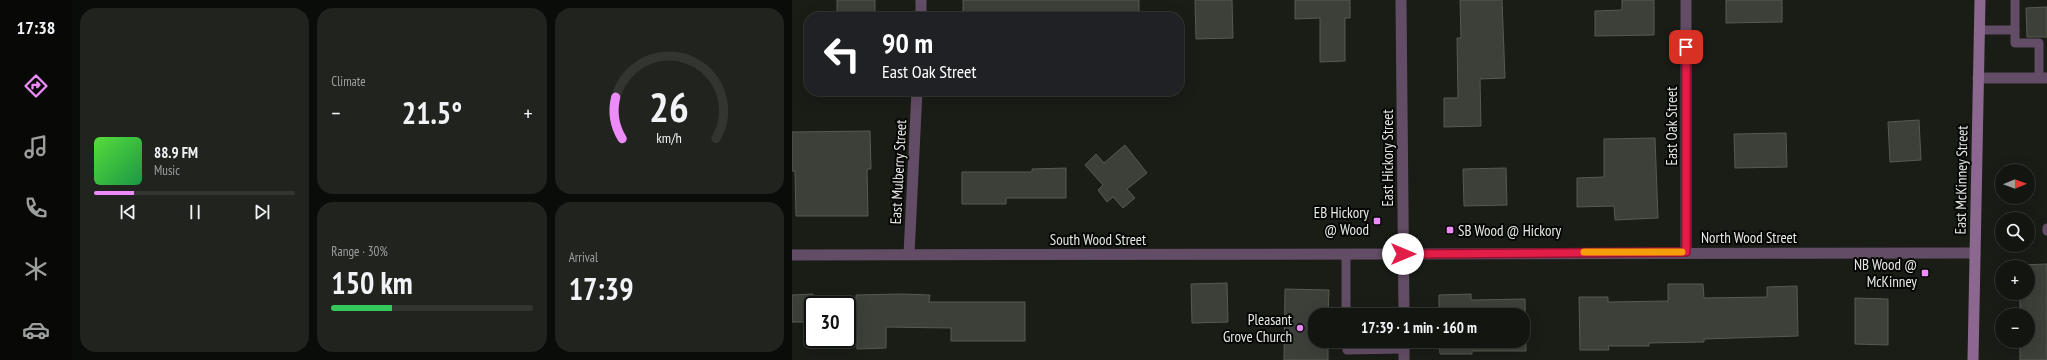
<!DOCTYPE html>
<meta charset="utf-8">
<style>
:root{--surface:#131610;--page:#20231e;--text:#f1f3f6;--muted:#9d9f9f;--line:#323530;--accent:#ed8cf9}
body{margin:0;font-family:"PT Sans Narrow",sans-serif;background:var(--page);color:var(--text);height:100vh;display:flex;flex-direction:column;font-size:15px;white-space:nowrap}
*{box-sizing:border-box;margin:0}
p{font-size:13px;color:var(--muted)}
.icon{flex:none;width:22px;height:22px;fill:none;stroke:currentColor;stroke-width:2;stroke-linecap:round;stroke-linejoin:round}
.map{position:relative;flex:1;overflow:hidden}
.side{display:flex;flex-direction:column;gap:8px;padding:8px;background:#0a0c09;width:720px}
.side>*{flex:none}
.hud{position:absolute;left:12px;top:12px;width:380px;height:84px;border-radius:16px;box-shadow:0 4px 16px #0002,0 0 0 1px var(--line);background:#202124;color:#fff;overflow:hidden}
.needle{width:26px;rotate:89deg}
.controls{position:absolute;left:1203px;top:164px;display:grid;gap:8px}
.controls a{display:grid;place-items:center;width:40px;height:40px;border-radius:50%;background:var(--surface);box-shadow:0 4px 16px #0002,0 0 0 1px var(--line);font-size:20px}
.speed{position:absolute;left:12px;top:296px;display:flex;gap:8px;font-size:20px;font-weight:700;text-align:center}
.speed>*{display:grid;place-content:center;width:52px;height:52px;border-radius:50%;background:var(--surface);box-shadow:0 4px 16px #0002,0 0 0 1px var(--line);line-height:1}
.speed .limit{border:2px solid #111;border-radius:6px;background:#fff;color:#111}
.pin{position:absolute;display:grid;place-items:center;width:34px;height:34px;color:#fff;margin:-17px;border-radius:8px;box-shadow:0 2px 6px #0006}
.me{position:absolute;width:44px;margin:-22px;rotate:90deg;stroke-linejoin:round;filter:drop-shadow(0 0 3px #0008)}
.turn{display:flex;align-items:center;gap:14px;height:84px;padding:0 12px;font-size:18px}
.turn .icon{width:52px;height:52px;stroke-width:2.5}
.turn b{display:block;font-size:28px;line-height:34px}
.big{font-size:30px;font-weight:700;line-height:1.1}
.side .tile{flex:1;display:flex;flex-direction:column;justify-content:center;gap:6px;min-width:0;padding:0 14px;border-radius:16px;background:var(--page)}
.side .dial{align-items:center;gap:0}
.dial svg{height:104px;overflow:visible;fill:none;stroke:var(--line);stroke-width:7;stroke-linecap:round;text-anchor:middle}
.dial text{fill:var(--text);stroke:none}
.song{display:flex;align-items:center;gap:12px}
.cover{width:48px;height:48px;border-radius:6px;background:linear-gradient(135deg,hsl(110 70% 55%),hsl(140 70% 35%))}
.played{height:4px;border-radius:2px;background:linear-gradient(90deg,var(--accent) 20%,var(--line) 20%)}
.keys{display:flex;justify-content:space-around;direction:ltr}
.heat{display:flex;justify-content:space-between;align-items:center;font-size:22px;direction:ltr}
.charge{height:6px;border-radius:3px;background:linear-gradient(90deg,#34c759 30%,var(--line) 0)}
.side .tiles{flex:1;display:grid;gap:8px;grid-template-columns:repeat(3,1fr)}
.tile:first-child{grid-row:span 2}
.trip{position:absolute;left:516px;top:308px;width:222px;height:40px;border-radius:16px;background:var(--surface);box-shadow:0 4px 16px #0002,0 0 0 1px var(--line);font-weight:700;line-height:40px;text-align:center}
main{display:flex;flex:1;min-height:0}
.tab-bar{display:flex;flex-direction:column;width:72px;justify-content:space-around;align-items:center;background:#080906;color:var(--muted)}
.tab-bar .icon{width:28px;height:28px}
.tab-bar .current{color:var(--accent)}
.tab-bar b{font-size:18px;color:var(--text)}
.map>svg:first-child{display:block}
</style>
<main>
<nav class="tab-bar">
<b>17:38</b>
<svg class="icon current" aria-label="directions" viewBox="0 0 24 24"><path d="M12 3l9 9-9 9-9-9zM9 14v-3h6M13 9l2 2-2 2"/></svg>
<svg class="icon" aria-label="music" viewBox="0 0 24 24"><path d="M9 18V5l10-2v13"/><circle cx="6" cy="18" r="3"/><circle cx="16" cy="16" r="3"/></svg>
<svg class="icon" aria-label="phone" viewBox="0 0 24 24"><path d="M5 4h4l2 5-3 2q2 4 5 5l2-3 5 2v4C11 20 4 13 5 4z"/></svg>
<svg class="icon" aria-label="climate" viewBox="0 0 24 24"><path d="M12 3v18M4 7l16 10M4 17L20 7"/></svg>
<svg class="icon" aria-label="car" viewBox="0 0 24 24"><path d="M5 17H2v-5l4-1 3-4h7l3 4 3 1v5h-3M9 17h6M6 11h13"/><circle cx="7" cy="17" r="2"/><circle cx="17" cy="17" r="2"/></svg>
</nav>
<section class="side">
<div class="tiles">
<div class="tile">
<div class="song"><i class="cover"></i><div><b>88.9 FM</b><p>Music</p></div></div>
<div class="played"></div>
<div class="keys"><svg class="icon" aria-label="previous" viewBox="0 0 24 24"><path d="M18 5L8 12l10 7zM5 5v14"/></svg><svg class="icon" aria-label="pause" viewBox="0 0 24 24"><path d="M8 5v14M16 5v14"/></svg><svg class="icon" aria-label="next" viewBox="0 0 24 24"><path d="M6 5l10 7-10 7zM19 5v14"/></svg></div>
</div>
<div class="tile"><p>Climate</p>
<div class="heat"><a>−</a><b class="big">21.5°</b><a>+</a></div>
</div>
<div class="tile dial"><svg viewBox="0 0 100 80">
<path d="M14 69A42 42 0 1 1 86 69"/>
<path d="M14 69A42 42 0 0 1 9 37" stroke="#ed8cf9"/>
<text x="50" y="56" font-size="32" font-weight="700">26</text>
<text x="50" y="72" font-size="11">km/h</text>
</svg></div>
<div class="tile"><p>Range · 30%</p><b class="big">150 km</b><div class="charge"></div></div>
<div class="tile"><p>Arrival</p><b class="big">17:39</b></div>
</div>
</section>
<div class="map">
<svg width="1255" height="360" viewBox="0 0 1255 360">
<rect width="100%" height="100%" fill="#191d16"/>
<g fill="#3c4038" stroke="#565a51">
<rect x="45" y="0" width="38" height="17"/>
<rect x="171" y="0" width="176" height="17"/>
<path d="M403,0h37l1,38 -37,1z"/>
<path d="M503,0h55v18h-5v43l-25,1v-44l-25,1z"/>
<path d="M668,0h42l3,78 -25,1 1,47 -37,1v-29h14l-1,-60h4z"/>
<path d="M830,0h32v35l-59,1v-25l27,-1z"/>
<path d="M934,0h56v22l-56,1z"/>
<path d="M1255,7v30h-20l-1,-29z"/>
<path d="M1127,120l2,40 -31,2 -2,-40z"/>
<path d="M78,131l1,38h-4l1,47h-72l-1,-45h-3v-39z"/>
<path d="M994,133l1,34 -52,1 -1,-34z"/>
<path d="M863,138l3,80 -43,2 -1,-14 -37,1v-29l27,-1v-38z"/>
<path d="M333,145l22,28 -20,16 8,9 -12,10 -10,-11 -6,5 -9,-12 5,-5 -18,-20 11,-11 8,9z"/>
<path d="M274,168v30h-60v6h-44v-32h70v-3z"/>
<path d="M714,168l1,37 -43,1 -1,-37z"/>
<path d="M1255,264v96h-27v-19h8v-26h-8v-22h8v-26h-8v-2z"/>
<path d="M435,283l1,39 -36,1 -1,-39z"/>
<path d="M876,284h35l1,14 63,-1v-10l30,-1 1,50 -94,3v3l-55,1v3h-41l1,4h-29l-1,-53h29v5l60,-1z"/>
<path d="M493,289l44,1 -1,25h-13v26h13v19h-44z"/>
<path d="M21,294v28h-21v-27z"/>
<path d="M109,294l29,1 -1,7h96v39h-74v-13l-65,-1v21l-29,1 -1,-54z"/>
<path d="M679,294v6l54,-1 1,52h-54v3h-32l-1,-13h84v-26h-84v-20z"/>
<path d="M1063,298l33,1v46l-33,-1z"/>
</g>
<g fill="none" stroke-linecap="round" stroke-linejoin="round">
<g stroke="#634d66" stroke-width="9">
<path d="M1223,0v43h24v35"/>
<path d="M1187,30h36"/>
<path d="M1255,231v-3"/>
<path d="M554,254v61"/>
<path d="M555,341v9l57,-1"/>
</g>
<g stroke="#634d66" stroke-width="11">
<path d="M609,0l3,315"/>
<path d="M129,17v-17"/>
<path d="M1186,78h69"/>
<path d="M894,252v-252"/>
<path d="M117,254l8,-163"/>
<path d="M0,255l1183,-2"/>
<path d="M612,341v19"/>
</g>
<path stroke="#8c6890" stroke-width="11" d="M1181,360l7,-360"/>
</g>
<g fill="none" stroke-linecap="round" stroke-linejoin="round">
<defs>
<path id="route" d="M611,254l283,-2v-205"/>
</defs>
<use href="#route" stroke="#92132f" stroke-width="10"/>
<use href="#route" stroke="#e11d48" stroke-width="7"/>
<path stroke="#f59e0b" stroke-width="7" d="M792,252h98"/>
</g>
<g fill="#ed8cf9" stroke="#060705" stroke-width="1.5">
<rect x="581" y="217" width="8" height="8" rx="2"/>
<rect x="654" y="226" width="8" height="8" rx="2"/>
<rect x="1129" y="269" width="8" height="8" rx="2"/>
<circle cx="508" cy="328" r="4"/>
</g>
<g text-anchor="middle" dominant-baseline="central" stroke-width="4" stroke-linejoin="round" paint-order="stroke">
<g font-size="15" fill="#e7eae4" stroke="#060705">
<text transform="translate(879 126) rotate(-90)">East Oak Street</text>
<text transform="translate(595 158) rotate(-90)">East Hickory Street</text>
<text transform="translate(106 172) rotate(-87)">East Mulberry Street</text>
<text transform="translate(1169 180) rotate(-89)">East McKinney Street</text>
<text x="957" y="237">North Wood Street</text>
<text x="306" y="239">South Wood Street</text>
</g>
<g font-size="15" fill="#e7eae4" stroke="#060705" text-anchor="end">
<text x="577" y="212">EB Hickory<tspan x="577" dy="17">@ Wood</tspan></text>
<text x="666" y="230" text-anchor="start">SB Wood @ Hickory</text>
<text x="1125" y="264">NB Wood @<tspan x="1125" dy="17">McKinney</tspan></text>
<text x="500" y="319">Pleasant<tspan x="500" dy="17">Grove Church</tspan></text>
</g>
</g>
</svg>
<div class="controls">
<a><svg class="needle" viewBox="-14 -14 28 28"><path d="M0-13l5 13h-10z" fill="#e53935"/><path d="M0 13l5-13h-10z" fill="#9d9f9f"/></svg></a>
<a><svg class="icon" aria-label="search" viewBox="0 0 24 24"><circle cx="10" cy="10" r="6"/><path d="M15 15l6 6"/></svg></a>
<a>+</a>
<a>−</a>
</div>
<div class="speed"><div class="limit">30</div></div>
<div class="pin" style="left:894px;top:47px;background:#d93025"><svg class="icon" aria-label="arrive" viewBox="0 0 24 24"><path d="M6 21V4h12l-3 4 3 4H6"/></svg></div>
<svg class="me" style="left:611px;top:254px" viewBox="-20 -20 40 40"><circle r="19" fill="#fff"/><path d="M0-13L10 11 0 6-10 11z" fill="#e11d48"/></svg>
<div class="trip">17:39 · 1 min · 160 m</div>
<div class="hud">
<div class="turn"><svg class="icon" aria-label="left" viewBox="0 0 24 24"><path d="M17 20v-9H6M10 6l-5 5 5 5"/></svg><div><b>90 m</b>East Oak Street</div></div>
</div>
</div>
</main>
